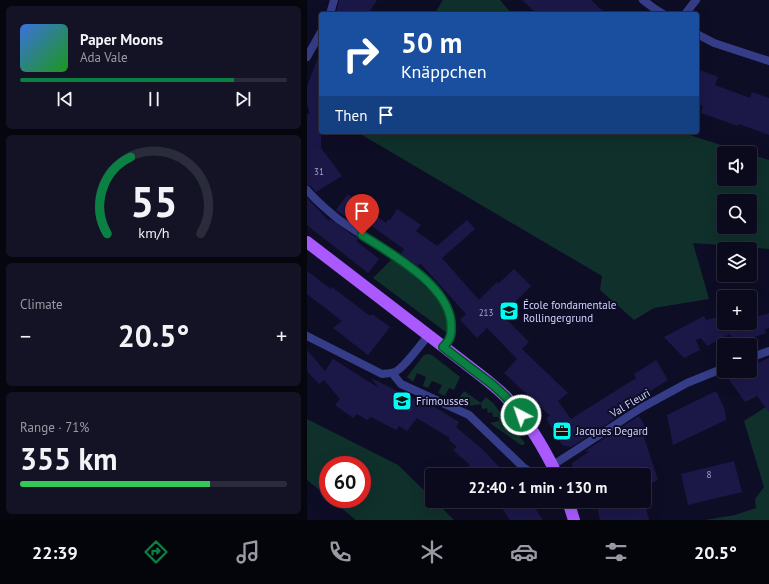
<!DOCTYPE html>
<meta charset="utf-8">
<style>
:root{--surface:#0a0a1c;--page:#131325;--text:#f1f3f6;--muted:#999aa3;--line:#2a2b3b;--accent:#0b8043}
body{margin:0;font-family:"PT Sans",sans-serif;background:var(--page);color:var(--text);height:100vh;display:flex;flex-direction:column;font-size:15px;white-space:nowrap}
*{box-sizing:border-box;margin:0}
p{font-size:13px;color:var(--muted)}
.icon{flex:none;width:22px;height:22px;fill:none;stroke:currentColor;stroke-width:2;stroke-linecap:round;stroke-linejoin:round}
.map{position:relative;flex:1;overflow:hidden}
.side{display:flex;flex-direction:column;gap:6px;padding:6px;background:#06060f;width:307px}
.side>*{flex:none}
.banner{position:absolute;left:12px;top:12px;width:380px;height:122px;border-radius:4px;box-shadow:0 4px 16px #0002,0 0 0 1px var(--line);background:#1a4fa0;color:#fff;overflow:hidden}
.tools{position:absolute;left:410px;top:146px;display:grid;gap:8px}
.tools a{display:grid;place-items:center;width:40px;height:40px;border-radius:4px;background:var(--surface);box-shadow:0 4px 16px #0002,0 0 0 1px var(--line);font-size:20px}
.speed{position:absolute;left:12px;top:456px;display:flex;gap:8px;font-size:20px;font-weight:700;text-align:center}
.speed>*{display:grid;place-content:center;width:52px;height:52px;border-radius:50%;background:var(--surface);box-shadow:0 4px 16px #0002,0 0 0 1px var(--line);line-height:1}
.speed .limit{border:6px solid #d22;background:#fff;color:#111}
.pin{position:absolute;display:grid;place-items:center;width:34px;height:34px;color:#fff;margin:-41px -17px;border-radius:50% 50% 50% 0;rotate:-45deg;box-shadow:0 0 4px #0007}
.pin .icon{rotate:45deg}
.me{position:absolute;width:44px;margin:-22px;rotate:319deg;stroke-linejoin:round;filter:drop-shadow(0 0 3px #0008)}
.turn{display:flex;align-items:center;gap:14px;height:84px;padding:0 16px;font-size:18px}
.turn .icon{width:52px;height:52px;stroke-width:2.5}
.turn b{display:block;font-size:28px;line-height:34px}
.then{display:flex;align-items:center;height:38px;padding:0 16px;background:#0003;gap:8px;font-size:15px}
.big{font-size:30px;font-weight:600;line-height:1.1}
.side .card{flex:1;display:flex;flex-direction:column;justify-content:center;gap:6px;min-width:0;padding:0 14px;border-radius:6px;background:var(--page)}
.side .dial{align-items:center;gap:0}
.dial svg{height:104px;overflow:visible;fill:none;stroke:var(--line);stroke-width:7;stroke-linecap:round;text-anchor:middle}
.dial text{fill:var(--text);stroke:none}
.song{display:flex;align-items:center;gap:12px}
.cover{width:48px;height:48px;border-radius:6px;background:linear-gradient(135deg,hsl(220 70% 55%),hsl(120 70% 35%))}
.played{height:4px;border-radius:2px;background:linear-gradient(90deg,var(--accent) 80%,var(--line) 80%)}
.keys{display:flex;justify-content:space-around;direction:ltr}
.heat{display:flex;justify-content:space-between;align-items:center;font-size:22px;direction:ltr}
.charge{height:6px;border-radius:3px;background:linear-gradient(90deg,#34c759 71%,var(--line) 0)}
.trip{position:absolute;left:118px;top:468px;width:226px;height:40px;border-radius:4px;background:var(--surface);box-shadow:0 4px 16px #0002,0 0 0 1px var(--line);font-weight:600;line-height:40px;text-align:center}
.tab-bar{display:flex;height:64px;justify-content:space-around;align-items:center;background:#04040b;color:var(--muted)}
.tab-bar .icon{width:28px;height:28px}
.tab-bar .current{color:var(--accent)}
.tab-bar b{font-size:18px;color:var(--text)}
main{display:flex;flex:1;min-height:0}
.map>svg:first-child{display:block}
</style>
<main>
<section class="side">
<div class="card">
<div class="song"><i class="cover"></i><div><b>Paper Moons</b><p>Ada Vale</p></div></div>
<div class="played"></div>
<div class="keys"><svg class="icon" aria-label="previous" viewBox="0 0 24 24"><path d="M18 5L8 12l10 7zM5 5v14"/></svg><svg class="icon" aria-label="pause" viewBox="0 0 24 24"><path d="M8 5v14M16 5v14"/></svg><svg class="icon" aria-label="next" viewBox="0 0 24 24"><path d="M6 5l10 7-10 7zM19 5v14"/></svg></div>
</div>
<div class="card dial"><svg viewBox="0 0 100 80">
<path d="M14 69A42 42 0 1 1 86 69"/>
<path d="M14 69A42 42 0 0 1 32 10" stroke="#0b8043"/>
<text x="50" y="56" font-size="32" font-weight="700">55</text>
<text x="50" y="72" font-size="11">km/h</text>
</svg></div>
<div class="card"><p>Climate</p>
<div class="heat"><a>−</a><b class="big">20.5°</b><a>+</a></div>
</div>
<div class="card"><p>Range · 71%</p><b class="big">355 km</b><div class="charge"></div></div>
</section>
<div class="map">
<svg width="462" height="520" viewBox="0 0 462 520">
<rect width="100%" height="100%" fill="#0e0d26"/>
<g fill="#10302b" fill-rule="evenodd">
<path d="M136,0h57l12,14h-78z"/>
<path d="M50,132h323l66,21h-22v26h26v-25l19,6v89l-76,-6 16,56 -55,9 -20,12 -34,-30 2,-14zM417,201h26v26h-26z"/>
<path d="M85,259l18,13 31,30 7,22 -1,9 -74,-55z"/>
<path d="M120,354l5,1 28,22 -6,13 -5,-2 -4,8 -7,-3 4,-8 -10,-4 -4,7 -5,-2 3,-9 -9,-4 -4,9 -6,-5 16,-21z"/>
<path d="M157,391l17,12 5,-6 7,6 32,40 -2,2h-2l-31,-22 9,-2 -1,-4h-5l-1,-5 -4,1 -1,-5 -5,1 -1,-5 -13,2 -11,-5z"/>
<path d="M462,405v115h-64l30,-5 21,-7 -1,-9 9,-12 -20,-66z"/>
<path d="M0,419l91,46 34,33v3h3l19,19h-98l-26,-21h32v-34h-34v32l-21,-17z"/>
</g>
<g fill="#1b1848">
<path d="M32,0h38l-9,14h-32z"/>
<path d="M215,0h69l15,14h-69z"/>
<path d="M13,52h1v96l21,28 -26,16 -5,-6 -4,-1v-71h3l-3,-10v-17z"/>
<path d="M390,69l21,8 -3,8 35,13 2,-6 17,6v37l-30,-11 -1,2 -37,-13 2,-7 -6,-2z"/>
<path d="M41,194l38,29 3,-4 1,1 7,-11 24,16 -5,6 21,15 30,-26 8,9 -33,29 37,42 18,-18 1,2 16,-15 17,17 -29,29 27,27 -7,7 46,44 -10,8 13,18 65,-41 -2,-4 22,-14 12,20 -37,23 2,4 -62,40 -9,-2 -16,-27 4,-2 -46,-43 13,-14 -30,-31 -10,10 -17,-18 6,-6 -46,-51 -2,3 -17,-12 3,-5 -35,-25 -4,6 -29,-20z"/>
<path d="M0,198l22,23 1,-2 28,20 -2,2 23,18 -11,14 -51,-40 -10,-8z"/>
<path d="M0,271l24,18 1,-2 38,29 2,-2 18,13 -22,28 -35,-27 9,-7 -35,-27z"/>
<path d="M462,313v15l-4,1 1,4 -32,11 -4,-10 -23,12 -6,-8 -5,2 4,10 -16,8 -20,-21 40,-21 2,4 18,-4v7h26v-4z"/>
<path d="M0,350l18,21 8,-12 46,29 -8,-10 42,21 1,-1 12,7 2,-2 31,19 -3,5 27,23 24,25h-47l10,-10 -17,-15 4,-3 -8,-7 1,-2 -33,-20 -10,13 -8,-5 -3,4 -25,-13 -4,3 -10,-6 -4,4 -18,-13 5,-6 -16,-19 -5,4 -12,-13z"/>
<path d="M462,358v54l-12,-16 -12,6 -17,-24 11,-7h11v-5z"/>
<path d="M409,391l9,19 1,10 -53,25 -6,-30z"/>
<path d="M332,416l7,12 -4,3 16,49 -13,6 -1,-4v-7h-70l-2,-12 17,-11 -4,-1z"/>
<path d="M427,461l8,31 -54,13 -7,-31z"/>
<path d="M337,499l5,21h-49l-4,-19h48z"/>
<path d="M190,501h33l13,19h-33z"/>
</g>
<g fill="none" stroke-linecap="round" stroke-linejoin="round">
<g stroke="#353d88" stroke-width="8">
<path d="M336,0l12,9 8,5"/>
<path d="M23,14l4,-14"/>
<path d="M378,14l11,-14"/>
<path d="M390,34l17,9 55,18"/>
<path d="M0,57l14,-25"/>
<path d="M0,190c9,11 20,20 31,29 33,24 108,59 113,103 0,5 1,11 -1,15 -1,4 -4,7 -7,10"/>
<path d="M0,336l75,38c6,-1 11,0 16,-4 9,-6 22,-25 30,-34"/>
<path d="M443,358l19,-7"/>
<path d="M85,373l9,11 68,31 54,52 12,8"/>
<path d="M246,465l88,-57 46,-25 37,-15"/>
</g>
<g stroke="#aa59ff" stroke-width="12">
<path d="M0,242l172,132c9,7 18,14 26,22 22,23 38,50 52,79"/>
<path d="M261,501l6,19"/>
</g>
</g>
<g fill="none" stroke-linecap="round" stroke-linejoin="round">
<defs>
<path id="route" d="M55,235c29,19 85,49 89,87 0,5 1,11 -1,15 -1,4 -4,7 -7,10l50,38 12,11 16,19"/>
</defs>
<use href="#route" stroke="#07532c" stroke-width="10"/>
<use href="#route" stroke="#0b8043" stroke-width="7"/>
</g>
<defs>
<symbol id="school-square" viewBox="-11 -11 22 22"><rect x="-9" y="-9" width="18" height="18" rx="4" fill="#00fdf3" stroke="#0e0d26"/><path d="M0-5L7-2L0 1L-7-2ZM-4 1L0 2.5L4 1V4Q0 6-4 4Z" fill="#111"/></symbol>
<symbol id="office-square" viewBox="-11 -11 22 22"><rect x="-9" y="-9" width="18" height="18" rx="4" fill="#00fdf3" stroke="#0e0d26"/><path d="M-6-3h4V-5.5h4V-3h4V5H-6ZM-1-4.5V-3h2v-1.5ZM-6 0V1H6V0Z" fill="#111"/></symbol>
</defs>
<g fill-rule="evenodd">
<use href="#school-square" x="191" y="300" width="22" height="22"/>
<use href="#school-square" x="84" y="390" width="22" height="22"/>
<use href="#office-square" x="244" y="420" width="22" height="22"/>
</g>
<g text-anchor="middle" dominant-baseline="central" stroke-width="4" stroke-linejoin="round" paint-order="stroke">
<g font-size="9" fill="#a4a4d1">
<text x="12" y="171">31</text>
<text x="179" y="312">213</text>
<text x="402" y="474">8</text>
</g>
<g font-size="11" fill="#d2d3ff" stroke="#0e0d26" text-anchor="start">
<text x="216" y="305">École fondamentale<tspan x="216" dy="13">Rollingergrund</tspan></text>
<text x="109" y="401">Frimousses</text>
<text x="269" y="431">Jacques Degard</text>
</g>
<g font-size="11" fill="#d2d3ff" stroke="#0e0d26">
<text transform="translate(323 403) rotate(-31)">Val Fleuri</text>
</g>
</g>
</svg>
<div class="tools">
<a><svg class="icon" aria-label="sound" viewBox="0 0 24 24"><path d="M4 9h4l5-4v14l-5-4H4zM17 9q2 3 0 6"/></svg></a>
<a><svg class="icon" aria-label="search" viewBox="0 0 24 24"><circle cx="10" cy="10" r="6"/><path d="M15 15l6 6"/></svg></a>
<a><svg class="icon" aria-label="layers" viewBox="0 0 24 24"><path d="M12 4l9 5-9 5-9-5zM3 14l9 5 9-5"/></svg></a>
<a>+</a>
<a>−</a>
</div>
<div class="speed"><div class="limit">60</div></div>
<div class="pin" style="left:55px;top:235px;background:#d93025"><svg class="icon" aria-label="arrive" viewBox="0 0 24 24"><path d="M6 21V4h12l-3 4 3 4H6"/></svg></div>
<svg class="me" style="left:214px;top:415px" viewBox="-20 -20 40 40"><circle r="17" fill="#0b8043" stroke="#fff" stroke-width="3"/><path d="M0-11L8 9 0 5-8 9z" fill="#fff"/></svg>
<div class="trip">22:40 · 1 min · 130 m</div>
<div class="banner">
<div class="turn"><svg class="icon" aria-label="right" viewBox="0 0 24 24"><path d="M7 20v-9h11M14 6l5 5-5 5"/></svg><div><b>50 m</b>Knäppchen</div></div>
<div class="then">Then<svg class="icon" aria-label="arrive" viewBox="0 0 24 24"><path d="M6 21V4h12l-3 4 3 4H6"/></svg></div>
</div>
</div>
</main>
<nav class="tab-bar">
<b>22:39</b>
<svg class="icon current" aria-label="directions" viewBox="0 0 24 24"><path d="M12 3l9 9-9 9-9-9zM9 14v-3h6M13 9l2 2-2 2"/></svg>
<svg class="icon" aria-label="music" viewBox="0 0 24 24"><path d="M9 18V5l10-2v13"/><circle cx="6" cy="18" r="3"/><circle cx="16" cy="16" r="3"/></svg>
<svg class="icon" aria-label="phone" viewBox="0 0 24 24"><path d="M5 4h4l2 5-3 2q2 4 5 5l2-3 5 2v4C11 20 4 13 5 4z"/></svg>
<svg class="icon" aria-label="climate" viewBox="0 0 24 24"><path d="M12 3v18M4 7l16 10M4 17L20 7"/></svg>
<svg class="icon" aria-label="car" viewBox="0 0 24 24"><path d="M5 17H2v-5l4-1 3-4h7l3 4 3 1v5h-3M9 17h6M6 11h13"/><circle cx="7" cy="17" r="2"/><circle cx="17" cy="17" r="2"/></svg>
<svg class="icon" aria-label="filters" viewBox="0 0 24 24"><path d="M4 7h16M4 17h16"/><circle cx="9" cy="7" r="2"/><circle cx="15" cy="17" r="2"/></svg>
<b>20.5°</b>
</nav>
